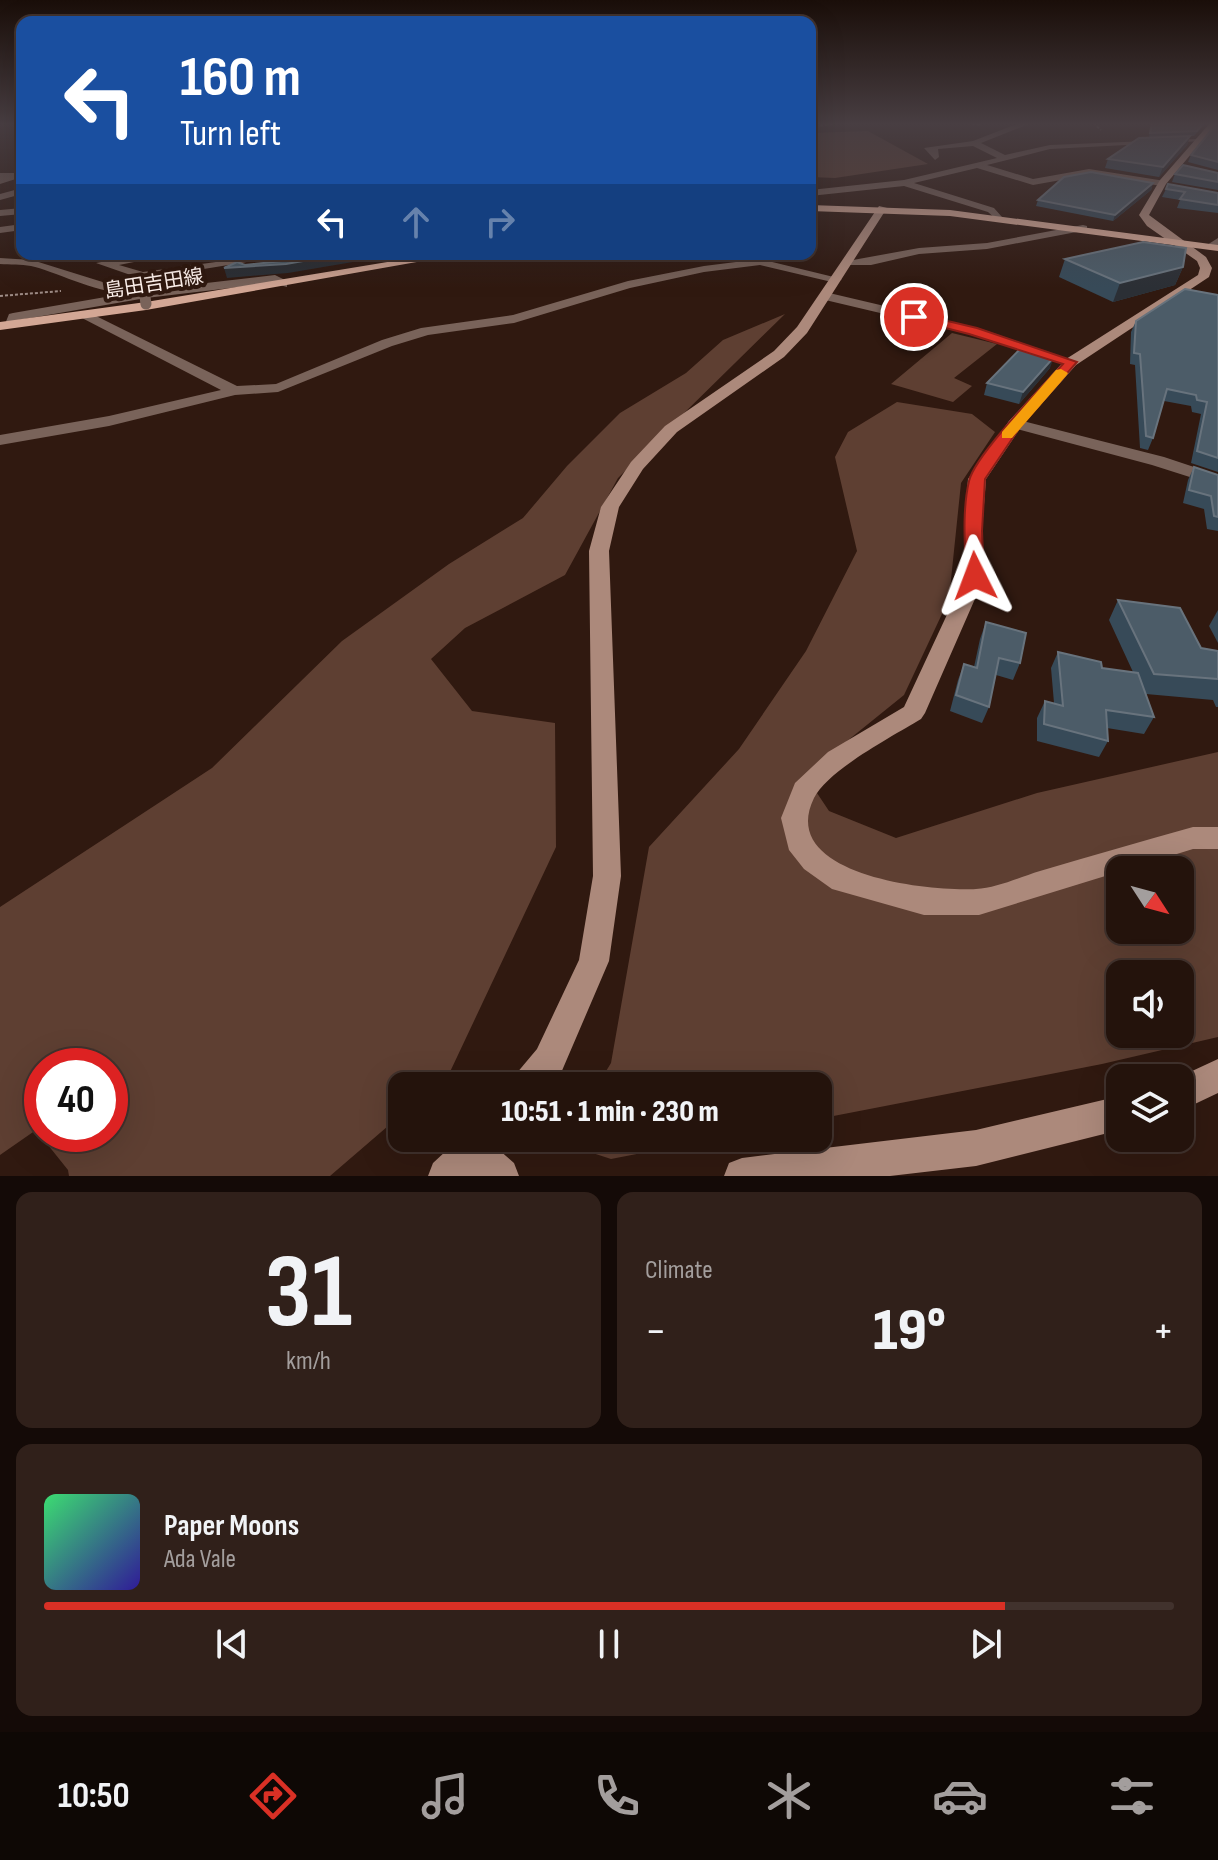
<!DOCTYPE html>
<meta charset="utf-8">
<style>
:root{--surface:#24130c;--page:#30201a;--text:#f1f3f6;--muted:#a39e9d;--line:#41322d;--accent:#d93025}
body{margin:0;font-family:"Sofia Sans Condensed","Noto Sans JP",sans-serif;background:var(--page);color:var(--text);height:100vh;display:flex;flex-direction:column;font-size:30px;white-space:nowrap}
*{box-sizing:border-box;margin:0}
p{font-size:26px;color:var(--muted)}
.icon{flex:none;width:44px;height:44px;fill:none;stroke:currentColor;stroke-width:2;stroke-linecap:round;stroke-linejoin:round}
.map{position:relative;height:1176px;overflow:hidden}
.drawer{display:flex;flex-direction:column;gap:16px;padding:16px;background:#140a07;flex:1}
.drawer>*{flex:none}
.guide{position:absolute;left:16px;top:16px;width:800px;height:244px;border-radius:16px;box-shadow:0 8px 32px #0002,0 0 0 2px var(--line);background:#1a4fa0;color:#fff;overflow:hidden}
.needle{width:52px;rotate:126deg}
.controls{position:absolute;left:1106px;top:856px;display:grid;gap:16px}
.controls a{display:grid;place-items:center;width:88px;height:88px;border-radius:16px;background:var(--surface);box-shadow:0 8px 32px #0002,0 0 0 2px var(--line);font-size:40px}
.speed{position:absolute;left:24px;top:1048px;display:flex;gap:16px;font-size:40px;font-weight:700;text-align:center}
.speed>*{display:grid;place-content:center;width:104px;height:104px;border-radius:50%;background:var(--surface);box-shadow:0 8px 32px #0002,0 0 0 2px var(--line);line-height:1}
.speed .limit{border:12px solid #d22;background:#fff;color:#111}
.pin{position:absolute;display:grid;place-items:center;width:68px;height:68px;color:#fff;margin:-34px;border:4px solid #fff;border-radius:50%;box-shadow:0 2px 8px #0007}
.me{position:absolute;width:88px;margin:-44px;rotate:357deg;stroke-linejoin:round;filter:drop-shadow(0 0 6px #0008)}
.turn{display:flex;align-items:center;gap:28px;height:168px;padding:0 32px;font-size:36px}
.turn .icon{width:104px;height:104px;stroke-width:2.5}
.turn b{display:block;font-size:56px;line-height:68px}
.lanes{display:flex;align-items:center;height:76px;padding:0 32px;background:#0003;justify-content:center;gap:40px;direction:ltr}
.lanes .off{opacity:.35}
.big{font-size:60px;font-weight:800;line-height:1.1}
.drawer .widget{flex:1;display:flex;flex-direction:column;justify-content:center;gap:12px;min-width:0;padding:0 28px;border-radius:16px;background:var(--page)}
.drawer .dial{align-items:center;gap:0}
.dial b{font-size:104px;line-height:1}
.song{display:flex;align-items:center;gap:24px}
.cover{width:96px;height:96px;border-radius:12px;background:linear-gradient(135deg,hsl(140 70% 55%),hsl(250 70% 35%))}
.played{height:8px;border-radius:4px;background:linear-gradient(90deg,var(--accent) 85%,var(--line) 85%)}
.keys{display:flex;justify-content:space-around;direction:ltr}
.heat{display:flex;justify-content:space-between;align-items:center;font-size:44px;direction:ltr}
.drawer .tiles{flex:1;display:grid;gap:16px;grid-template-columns:1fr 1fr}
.widget:last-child{grid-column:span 2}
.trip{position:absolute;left:388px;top:1072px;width:444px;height:80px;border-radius:16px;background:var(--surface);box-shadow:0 8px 32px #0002,0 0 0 2px var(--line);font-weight:800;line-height:80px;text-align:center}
.dock{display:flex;height:128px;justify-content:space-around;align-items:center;background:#0e0805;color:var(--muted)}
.dock .icon{width:56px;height:56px}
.dock .active{color:var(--accent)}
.dock b{font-size:36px;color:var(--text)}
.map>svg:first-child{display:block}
</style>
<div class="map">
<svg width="1218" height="1176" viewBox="0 0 1218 1176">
<rect width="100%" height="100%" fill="#301910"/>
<g fill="#5e3f32" fill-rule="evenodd">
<path d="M868,131l60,33 -93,14 -25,-1v-44z"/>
<path d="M785,314l-167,164 -53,97 -100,53 -34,31 41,52 83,12 1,124 -107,227 -14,12h-33v28l-72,62h-261l-1,-6 -32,-40 -36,25v-248l212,-139 130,-127 107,-77 74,-46 44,-52 53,-53 66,-40 37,-33zM42,1066h68v68h-68z"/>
<path d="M952,333l45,11 -43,34 18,8 -19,16 -62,-18z"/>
<path d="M897,402l75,12 23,18 -34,51 -12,116 -45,96 -99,80 24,36 67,27 141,-45 181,-41v285l-116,27 -284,55v-33h-221l14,-23 38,-216 90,-98 67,-98 51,-100 -22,-94 13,-25zM1120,870h60v60h-60zM1120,974h60v60h-60z"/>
<path d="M565,1138h154l-108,21 -49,-16z"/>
</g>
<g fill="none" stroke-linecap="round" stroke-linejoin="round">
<g stroke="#9d8b85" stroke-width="2" stroke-dasharray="3 2" stroke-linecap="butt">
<path d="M967,123l13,2"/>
<path d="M1093,123l8,7"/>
<path d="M810,127l30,-4"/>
<path d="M0,296l61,-5"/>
</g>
<g fill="#79635a" fill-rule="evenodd">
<path d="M1019,123l10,1 -48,19 24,12 45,-10 148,-6 4,2 -152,8 -63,16 46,14 56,-10 76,12 -3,5 -73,-11 -56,10 -56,-17 -63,15 80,25 8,9 -5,3 -9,-8 -84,-26 -94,10v-6l94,-10 93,-22 -24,-12 -35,3 1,8 -4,3 -11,-12 49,-7z"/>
<path d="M0,173h18l4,4 -22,7z"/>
<path d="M22,188v6l-22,6v-6z"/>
<path d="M22,208v6l-22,2v-6z"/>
<path d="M22,224v6l-22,3v-6z"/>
<path d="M1083,225l4,1v4l-100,19 -68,5 -48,11h-23l-6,-3 77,-14 68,-5z"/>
<path d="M1218,238v9l-11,2v-4z"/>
<path d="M145,254h29l-55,11 24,7 123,-17 6,3 -130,21 -46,-16z"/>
<path d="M0,258l32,2 77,24 24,1 6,4c-21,15 -83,-18 -108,-23 -10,-2 -21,-1 -31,-2z"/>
<path d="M760,259l82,20 -6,4 -76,-18 -56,7 -74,16 -116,35 -86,12 -36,11 -114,46 -43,3 -126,31 -109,19v-10l109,-19 112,-26 -139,-72v-6l4,-1 151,75 39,-2 106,-44 39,-12 92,-13 115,-34 76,-15z"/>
<path d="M275,275l12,6v6l-14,-4 -127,15 -127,22 -3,7 -5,1 -6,-4 4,-10 4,-1 133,-23z"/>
<path d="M825,292l153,36 100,34 -7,4 -102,-32 -148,-35v-6z"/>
<path d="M1015,419l149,38 54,18v11l-66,-21 -143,-38 -2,-3z"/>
</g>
<g fill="#ac897b" fill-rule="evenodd">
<path d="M1210,123h7l-51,61 -17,31 57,42 6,11 -3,9 -133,88 -55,62 -35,52 -4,52 3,45 -60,137 -4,6c-28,17 -93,51 -107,79 -38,77 115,94 162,91 21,-1 44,-12 64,-18 51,-15 102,-30 153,-44h25v22h-25l-214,66h-55l-92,-26 -28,-20 -15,-19 -8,-32 14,-35 33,-31 76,-45 61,-131 -1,-45 4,-52 41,-58 57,-62 132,-84 2,-7 -3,-7 -50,-35 -8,-11 21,-35z"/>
<path d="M879,206l8,2 -80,125 -23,24 -107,75 -34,37 -24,38 -10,44 12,325 -12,85 -48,112 -11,13h-39l5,-12 21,-25 42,-89 14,-84 -4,-325 12,-44 30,-45 34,-36 109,-75 23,-24z"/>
<path d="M1218,1059v34l-38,18v-33h-3z"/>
<path d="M1120,1096v34l-144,36 -86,10h-166l5,-13 13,-5 234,-28z"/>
<path d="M460,1138h42l-4,11 16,14 5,13h-91l5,-13z"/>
</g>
<g fill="#d3a795" fill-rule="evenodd">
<path d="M810,205l140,5 268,35v6l-268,-35 -140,-5z"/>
<path d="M436,254h26l-316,56 -146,20v-8l146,-20z"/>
</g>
<path stroke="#79635a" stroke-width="11" d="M145,297l1,7"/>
</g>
<g fill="#374a58">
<path d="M1151,123h55l-12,13h-4l-3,9 -28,32 -54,-9 3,-9 41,-21z"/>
<path d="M1218,123v47l-30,-8 3,-7z"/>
<path d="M1218,173v17l-46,-8 3,-8z"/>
<path d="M1153,183l-2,7 -38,31 -77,-15 2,-6z"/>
<path d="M1166,189l52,4v20l-41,-5 3,-8 -18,-3z"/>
<path d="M1065,259l118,8 -8,18 -62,17 -54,-25z"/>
<path d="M1218,295v177l-27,-9 10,-49 -9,-2 -1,-6 -27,-5 -11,37 -5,12 -8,-2 -5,-83 -5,-1 1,-32 5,-11z"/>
<path d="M1050,368l-31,36 -35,-9 3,-12z"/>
<path d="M1194,467l24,8v56l-11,-2 -3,-20 -21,-6 5,-23z"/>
<path d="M1118,600l83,48 17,3v56h-2l-3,-7 -67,-6 8,23 -10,17 -37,-6 1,13 -9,16 -62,-16v-23l8,-17 9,2 -3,-35 7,-16 44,16 31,4 -24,-52z"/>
<path d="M1218,610v33l-9,-17z"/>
<path d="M986,622l34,41 -7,17 -17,-5 -7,32 -7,16 -32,-12 8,-31 6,-16 10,3 6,-28z"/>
</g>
<g fill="#2b2f35">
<path d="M1190,136l-3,9 -28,32 4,-10z"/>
<path d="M1153,183l-2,7 -38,31 2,-6z"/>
<path d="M266,254h28l-26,5z"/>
<path d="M343,254h9l1,8 -65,11 -61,5 -3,-10z"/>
<path d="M1183,267l-8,18 -62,17 7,-19z"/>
<path d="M1054,357l-4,11 -31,36 4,-12z"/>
</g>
<g fill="#4c5c68" stroke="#68737d" stroke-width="2">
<path d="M1152,123h51l-6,8 -47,2z"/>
<path d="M1217,123h1v39l-27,-7z"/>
<path d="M1190,136l-27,31 -55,-8 31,-21z"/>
<path d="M1183,165l35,8v9l-43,-8z"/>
<path d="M1091,172l62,11 -38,32 -77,-15 26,-23z"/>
<path d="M1168,184l50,9v12l-38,-6 5,-7 -19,-3z"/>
<path d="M1143,242l43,6 -3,19 -63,16 -55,-24z"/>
<path d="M306,254h37l-57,10 -62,4 13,-6 8,3 46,-5z"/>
<path d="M1185,289l33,6v163l-21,-7 10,-49 -10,-2 -1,-5 -29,-6 -14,49 -7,-2 -6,-82 -6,-1 2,-32z"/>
<path d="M1021,348l33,9 -31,35 -36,-9z"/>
<path d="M1194,467l24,8v42l-4,-1 -3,-20 -22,-6z"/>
<path d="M1118,600l62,8 21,40 17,3v28l-64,-5z"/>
<path d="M986,622l40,11 -6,30 -21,-5 -10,49 -33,-12 8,-31 13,4z"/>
<path d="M1058,652l43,10 1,6 36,5 16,44 -48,-7 2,31 -64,-17 1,-23 18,5z"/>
</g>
<linearGradient id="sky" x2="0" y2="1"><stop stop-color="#1a0e09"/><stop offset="0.43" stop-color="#483e42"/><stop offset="1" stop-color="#483e42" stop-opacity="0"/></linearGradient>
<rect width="1218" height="288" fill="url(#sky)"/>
<path fill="#d93025" stroke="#8d1f18" stroke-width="2" d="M914,313l63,15 100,34 -57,65 -35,52 -3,52 2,45 -9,5 -9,-5c-1,-31 -4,-65 3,-95 6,-26 73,-94 94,-117l-94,-30 -59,-15v-5z"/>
<path fill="#f59e0b" d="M1061,369l7,4 -2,3 -54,62h-10v-6l54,-62z"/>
<g text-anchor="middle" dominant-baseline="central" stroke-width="8" stroke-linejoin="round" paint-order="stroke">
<g font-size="20" fill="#fef1ec" stroke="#301910">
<text transform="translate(154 284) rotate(-9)">島田吉田線</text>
</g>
</g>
</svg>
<div class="controls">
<a><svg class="needle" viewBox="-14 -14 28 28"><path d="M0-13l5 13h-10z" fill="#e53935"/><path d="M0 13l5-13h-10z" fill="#a39e9d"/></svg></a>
<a><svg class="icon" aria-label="sound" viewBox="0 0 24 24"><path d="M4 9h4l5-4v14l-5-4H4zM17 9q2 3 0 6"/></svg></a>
<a><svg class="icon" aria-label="layers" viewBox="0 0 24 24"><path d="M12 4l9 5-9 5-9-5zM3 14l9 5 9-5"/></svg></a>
</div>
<div class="speed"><div class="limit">40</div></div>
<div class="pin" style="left:914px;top:317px;background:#d93025"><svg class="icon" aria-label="arrive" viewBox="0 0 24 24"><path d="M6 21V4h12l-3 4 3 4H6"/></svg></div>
<svg class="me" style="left:975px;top:576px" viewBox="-20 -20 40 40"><path d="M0-17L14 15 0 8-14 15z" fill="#d93025" stroke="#fff" stroke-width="4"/></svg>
<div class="trip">10:51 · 1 min · 230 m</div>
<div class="guide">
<div class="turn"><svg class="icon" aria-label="left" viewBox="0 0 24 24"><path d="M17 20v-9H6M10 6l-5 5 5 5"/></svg><div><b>160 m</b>Turn left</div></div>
<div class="lanes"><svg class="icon" aria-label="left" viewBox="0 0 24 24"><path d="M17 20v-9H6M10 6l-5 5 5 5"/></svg><svg class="icon off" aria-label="ahead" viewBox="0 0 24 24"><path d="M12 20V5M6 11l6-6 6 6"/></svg><svg class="icon off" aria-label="right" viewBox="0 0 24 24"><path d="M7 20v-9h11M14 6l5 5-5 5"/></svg></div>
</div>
</div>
<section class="drawer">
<div class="tiles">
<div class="widget dial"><b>31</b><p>km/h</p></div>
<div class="widget"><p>Climate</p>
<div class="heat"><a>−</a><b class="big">19°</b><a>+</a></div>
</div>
<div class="widget">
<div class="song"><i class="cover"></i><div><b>Paper Moons</b><p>Ada Vale</p></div></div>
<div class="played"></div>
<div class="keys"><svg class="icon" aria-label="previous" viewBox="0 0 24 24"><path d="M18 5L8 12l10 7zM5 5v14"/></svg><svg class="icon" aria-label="pause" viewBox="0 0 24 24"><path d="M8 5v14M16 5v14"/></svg><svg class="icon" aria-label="next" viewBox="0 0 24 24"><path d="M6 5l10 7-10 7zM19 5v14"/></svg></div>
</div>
</div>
</section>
<nav class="dock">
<b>10:50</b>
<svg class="icon active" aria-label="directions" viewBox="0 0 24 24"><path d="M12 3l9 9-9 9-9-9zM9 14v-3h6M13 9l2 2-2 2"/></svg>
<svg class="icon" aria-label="music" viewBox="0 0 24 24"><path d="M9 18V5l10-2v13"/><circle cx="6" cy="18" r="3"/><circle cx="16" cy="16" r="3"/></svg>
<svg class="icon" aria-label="phone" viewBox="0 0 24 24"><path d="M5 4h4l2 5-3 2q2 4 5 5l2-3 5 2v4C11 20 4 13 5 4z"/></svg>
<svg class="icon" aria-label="climate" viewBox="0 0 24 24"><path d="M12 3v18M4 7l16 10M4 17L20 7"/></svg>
<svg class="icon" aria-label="car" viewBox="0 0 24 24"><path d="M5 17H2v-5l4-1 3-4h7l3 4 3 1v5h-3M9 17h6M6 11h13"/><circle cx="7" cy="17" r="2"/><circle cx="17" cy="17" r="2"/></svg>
<svg class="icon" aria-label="filters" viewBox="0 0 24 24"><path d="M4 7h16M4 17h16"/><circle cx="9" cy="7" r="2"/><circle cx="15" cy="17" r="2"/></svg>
</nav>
